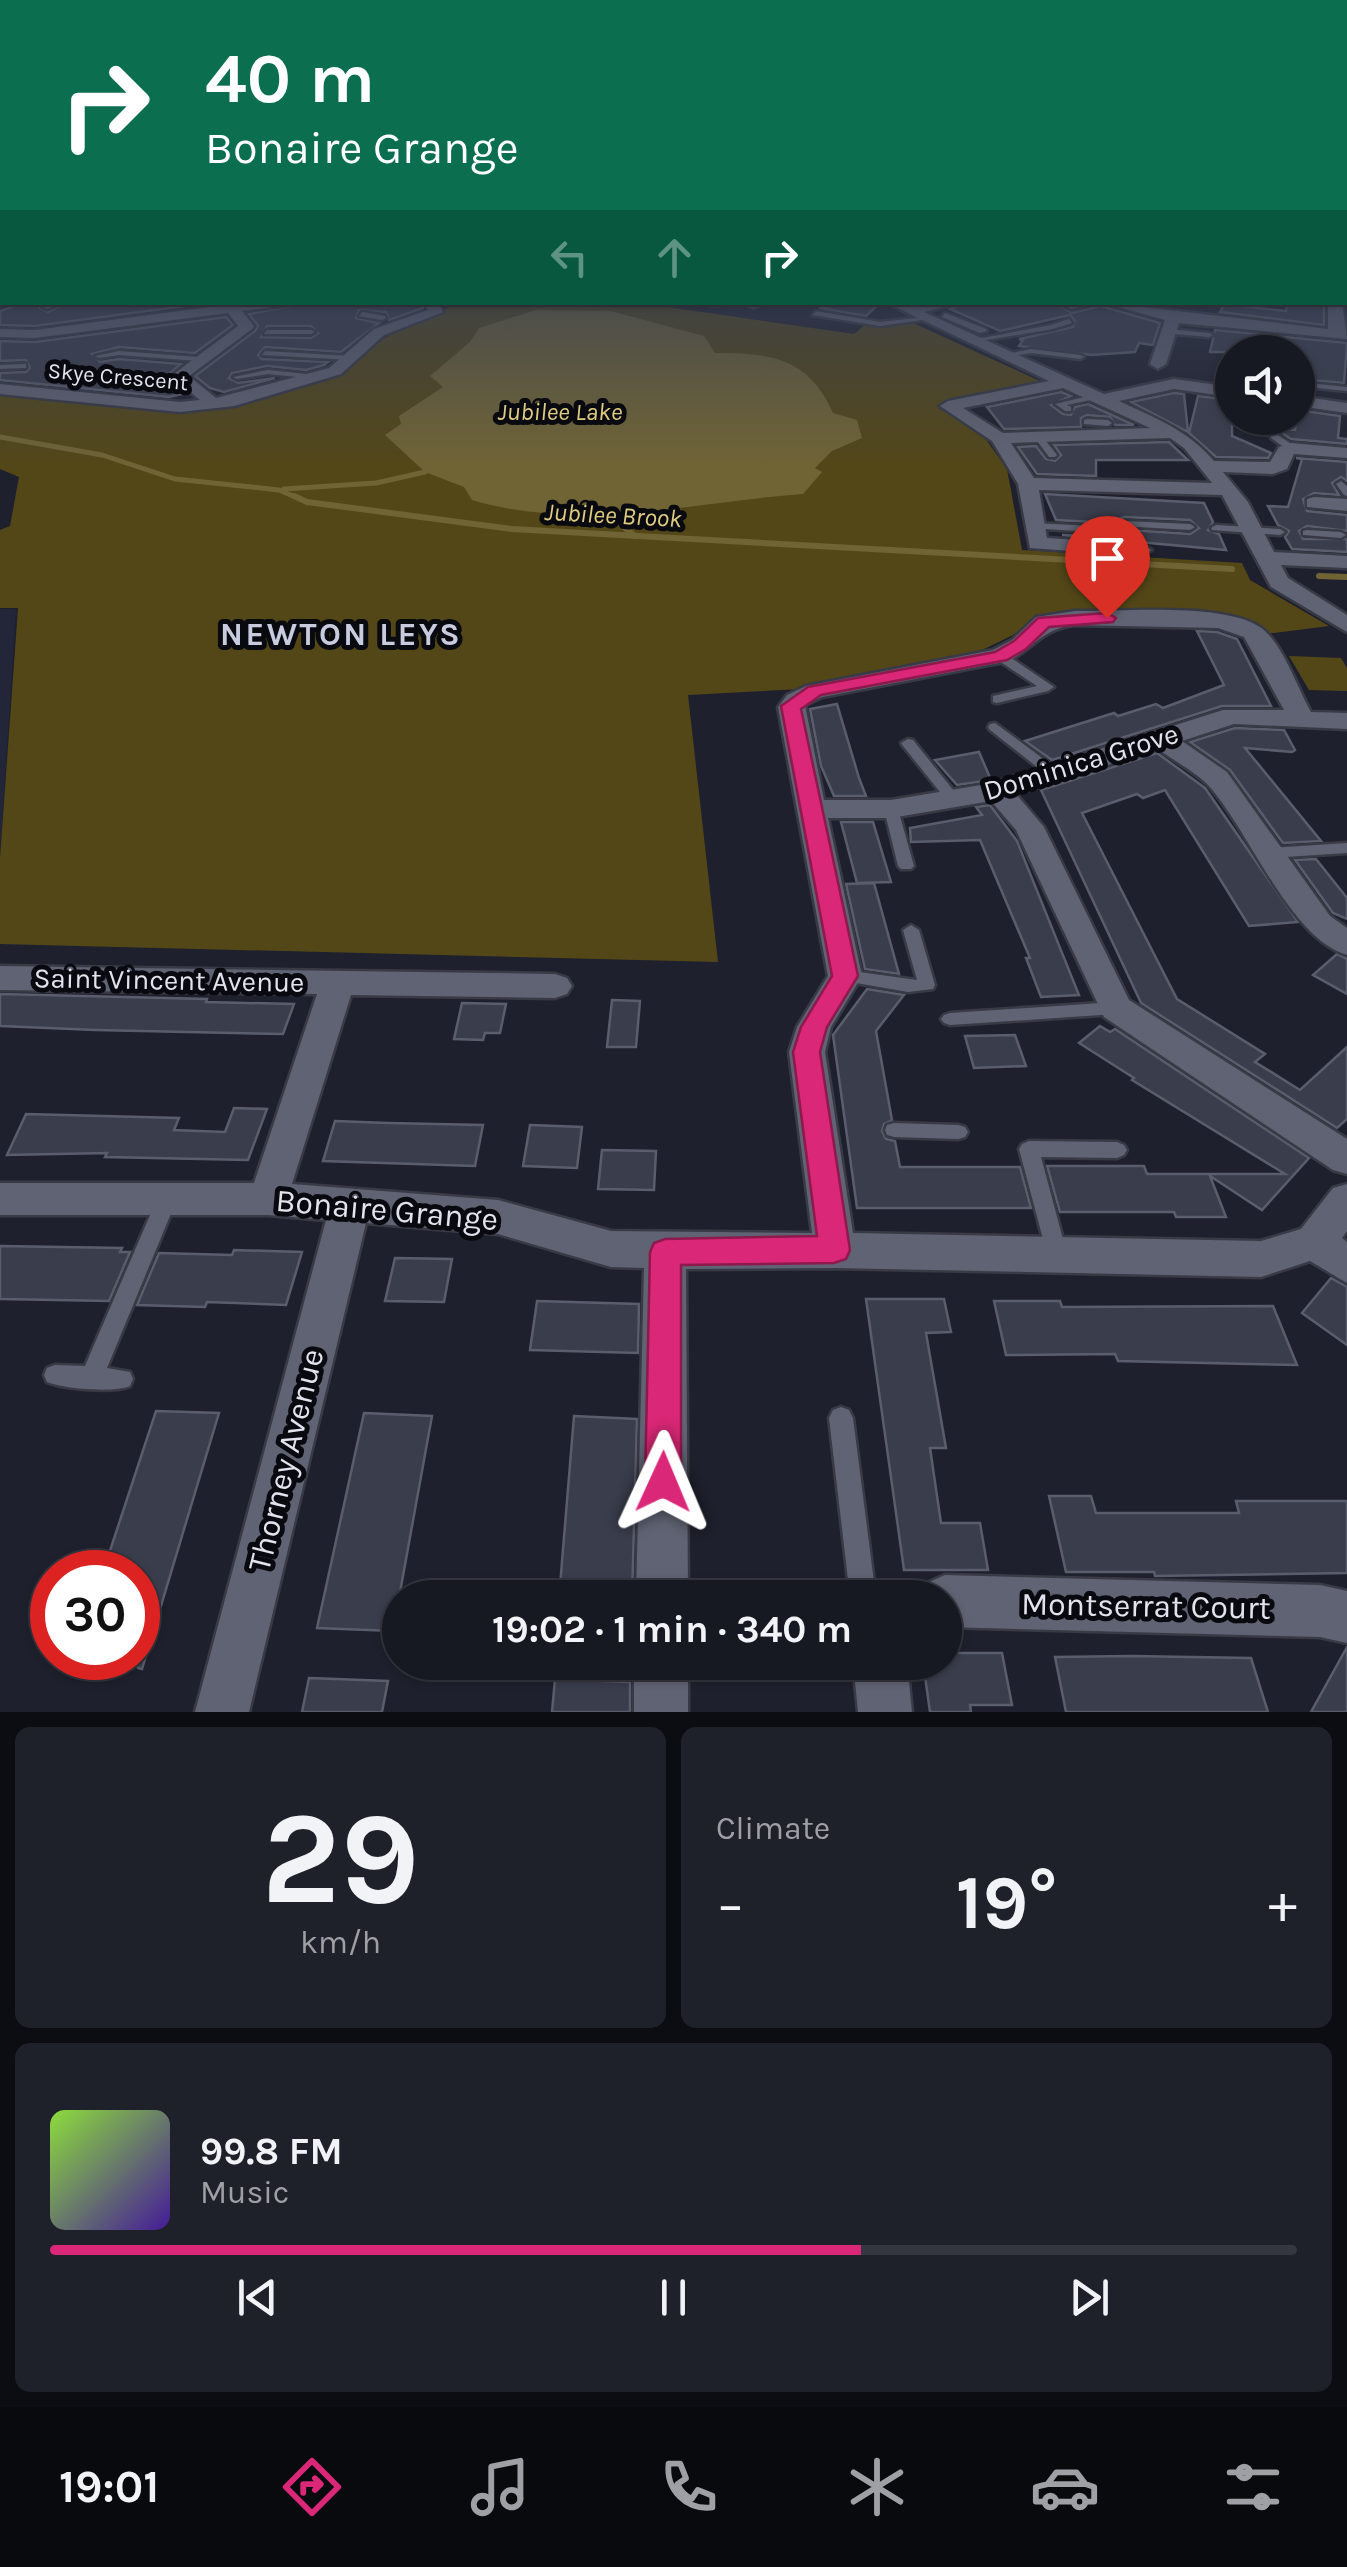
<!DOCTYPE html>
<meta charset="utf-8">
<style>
:root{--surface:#161822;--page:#1f212a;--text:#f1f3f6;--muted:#9ea0a5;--line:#353740;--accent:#db2777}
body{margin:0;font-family:Karla,sans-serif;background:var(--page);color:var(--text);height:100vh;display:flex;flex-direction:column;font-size:38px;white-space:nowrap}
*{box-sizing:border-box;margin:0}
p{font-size:32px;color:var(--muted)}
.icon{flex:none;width:55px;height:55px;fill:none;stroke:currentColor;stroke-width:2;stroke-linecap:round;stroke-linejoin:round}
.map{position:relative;height:1712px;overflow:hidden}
.details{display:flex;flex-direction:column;gap:15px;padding:15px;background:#0c0d13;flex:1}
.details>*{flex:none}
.guide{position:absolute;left:0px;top:0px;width:1348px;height:305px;box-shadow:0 2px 8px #0004,0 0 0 2px var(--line);background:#0b6e4f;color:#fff;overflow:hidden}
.fabs{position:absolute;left:1215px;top:335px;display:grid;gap:20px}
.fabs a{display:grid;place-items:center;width:100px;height:100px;border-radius:50%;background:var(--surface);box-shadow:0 2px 8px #0004,0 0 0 2px var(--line);font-size:50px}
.speed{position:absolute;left:30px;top:1550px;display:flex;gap:20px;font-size:50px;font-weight:700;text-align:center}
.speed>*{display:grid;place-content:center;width:130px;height:130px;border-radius:50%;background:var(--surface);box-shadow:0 2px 8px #0004,0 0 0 2px var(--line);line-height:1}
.speed .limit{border:15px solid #d22;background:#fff;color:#111}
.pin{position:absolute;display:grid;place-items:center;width:85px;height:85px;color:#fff;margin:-102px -42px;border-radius:50% 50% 50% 0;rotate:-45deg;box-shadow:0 0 10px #0007}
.pin .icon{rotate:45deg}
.me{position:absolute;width:110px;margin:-55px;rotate:1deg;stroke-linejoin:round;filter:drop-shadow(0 0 8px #0008)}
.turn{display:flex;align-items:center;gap:35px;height:210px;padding:0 40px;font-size:45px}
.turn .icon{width:130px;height:130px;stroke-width:2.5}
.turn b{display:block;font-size:70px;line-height:85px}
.lanes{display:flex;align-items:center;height:95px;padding:0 40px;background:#0003;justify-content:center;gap:50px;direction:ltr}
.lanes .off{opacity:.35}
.big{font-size:75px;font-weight:700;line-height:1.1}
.details .widget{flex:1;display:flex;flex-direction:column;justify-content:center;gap:15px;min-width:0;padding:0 35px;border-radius:15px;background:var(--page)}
.details .dial{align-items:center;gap:0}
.dial b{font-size:130px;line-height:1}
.song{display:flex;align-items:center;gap:30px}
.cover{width:120px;height:120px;border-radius:15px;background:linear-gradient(135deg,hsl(90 70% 55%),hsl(260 70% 35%))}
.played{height:10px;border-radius:5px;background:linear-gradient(90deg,var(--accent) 65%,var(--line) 65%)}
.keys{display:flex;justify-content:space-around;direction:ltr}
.heat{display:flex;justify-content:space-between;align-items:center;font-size:55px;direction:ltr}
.details .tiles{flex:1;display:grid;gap:15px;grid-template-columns:1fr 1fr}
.widget:last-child{grid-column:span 2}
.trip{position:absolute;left:382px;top:1580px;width:580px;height:100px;border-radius:50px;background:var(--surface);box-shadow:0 2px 8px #0004,0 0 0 2px var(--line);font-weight:700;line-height:100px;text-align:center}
.tab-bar{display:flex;height:160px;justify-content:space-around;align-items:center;background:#090a0e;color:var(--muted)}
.tab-bar .icon{width:70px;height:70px}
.tab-bar .active{color:var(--accent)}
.tab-bar b{font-size:45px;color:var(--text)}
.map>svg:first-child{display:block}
</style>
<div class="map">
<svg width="1347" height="1712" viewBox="0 0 1347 1712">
<rect width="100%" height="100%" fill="#1e202d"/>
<path fill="#232639" d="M0,609h16l-16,242z"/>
<g fill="#534718">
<path d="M443,303h197l214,31 12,-10 19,3 28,-4 129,59 -91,17 -13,9 42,23 27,38 15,81 220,13 8,17 79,46 -64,8 -50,-21 -175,1 -27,21 -37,18 -175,36 -113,6 30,267 -718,-18v-86l18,-250h-18v-78l10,-4 9,-49 -19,-8v-75l146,16 101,-8 96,-29 40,-34 66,-32z"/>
<path d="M1289,656l52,2 6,10v23l-38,-1z"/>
</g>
<path fill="#706435" d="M536,310l75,1 93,25 11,17c54,0 94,4 118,60l24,7 5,18 -30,13 -17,17 7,4 -19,22c-109,8 -224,38 -331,6l-8,-13 -39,-15 -40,-37 16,-11 -2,-8 44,-29 -13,-11 40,-34 9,-14z"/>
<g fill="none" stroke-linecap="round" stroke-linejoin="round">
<g stroke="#706435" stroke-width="5">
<path d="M0,437l102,18 73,24 104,11 21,9"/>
<path d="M284,489l92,-6 49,-11"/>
</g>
<g stroke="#706435" stroke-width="6">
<path d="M294,496l13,6 205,27 720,40"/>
<path d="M604,511l31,25"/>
<path d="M1319,576l28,1"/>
</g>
</g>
<g fill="#3a3d4c" stroke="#5a5d6c" stroke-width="2.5" fill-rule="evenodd">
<path d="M27,302h17l-4,6 8,4 20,-10h147l-180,24 -35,-1v-14z"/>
<path d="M312,302h108l3,6 -34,12 -3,-8 -27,-2 -3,8 23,5 -38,29 -76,-5 -7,8 4,4 66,3 -4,3 -18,5 -39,-4 -35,7 -3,5 9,5 37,-5 -51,14 -14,-4 -15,-12 60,-45 3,-5 -9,-12zM267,326h44l7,7 -7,5 -50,-1z"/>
<path d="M853,302h28l-15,14 -47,-8z"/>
<path d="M966,302h87l19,11 29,-7 59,17 -7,22 -14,-2 -4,9 -44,3 -72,-9 4,-6 -4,-1 54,-12 2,-6 -5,-6 -70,16 -50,-22z"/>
<path d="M1287,302l37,4v19l-104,-13 5,-8 61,7z"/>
<path d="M226,317l7,8 -38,28 -76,-6 -27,7 8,8 19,-3 62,5 -14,12 19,17 -17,4 -169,-17v-7l26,-1 4,-4 -4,-8 -26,1v-20l35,1z"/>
<path d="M1215,330l132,13 -3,40 -46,-4v-27h-88z"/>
<path d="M1061,392l10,4 -20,9 12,9 8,1 4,-8 13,-3 46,21h-19l-5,-8 -23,-2 -6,3v9l-77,2 -17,-22z"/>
<path d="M1174,393l10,1 4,38 -57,-30z"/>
<path d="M1198,396l34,4v36l39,17 -3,5 -52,-1 -27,-24z"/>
<path d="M1298,410l42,6 -2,22 9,1v5l-56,-5 -9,-6 1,-4 12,1z"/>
<path d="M1169,442l19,18h-92v16l-59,-2 -19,-27 18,-1 10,13 9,2 6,-6 -7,-10z"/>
<path d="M1296,458l51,4v19l-6,-4 -9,6 7,12 -25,-2 -11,6 4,12 40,4v16l-40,-5 -8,5 4,8h44v13l-55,-3 -7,-12 4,-6 -11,-6 -10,-19 20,1 14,-48z"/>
<path d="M1045,494l159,9 9,19 -5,8 11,4 7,16 -164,-15 31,1 9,-8 -9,-6 -37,-2zM1124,517l66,3 9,8 -9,6 -73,-5v-9z"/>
<path d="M1197,631l20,1 20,7 34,67h-49l-170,54 -27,-19 89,-28 4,3 38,-12 7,4 61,-23z"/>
<path d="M837,704l22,74 7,18h-32l-13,-30 -11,-57z"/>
<path d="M1235,728l49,2 11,20 -3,2 -47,-4 76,93 -38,2 -53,-73 -40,-28z"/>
<path d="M979,752l12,28 -34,5 -22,-25z"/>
<path d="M1157,753l48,35 93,134 -49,4 -84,-136 -22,8 -6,-4 -55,19 95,186 88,55 -10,8 45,28 47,-43v72l-10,9 -196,-125 -100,-213z"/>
<path d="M990,805l27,36 62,154 -38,2 -15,-39h4l-50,-118 -69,2 -1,-14 72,-13 -6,-8z"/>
<path d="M841,822h32l18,60 -34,1z"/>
<path d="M1316,859l31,39v21l-14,-6 -38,-53z"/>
<path d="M874,883l25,91 -34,-5 -19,-85z"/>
<path d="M1337,954l10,5v35l-34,-19z"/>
<path d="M867,989l37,6 -28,36 16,89 -8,4 -2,7 4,8 9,2 5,26h120l11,41h-174l-24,-173z"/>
<path d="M0,994l207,5 -1,3 88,2 -11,30 -188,-4 -95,-4z"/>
<path d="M612,1000l28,1 -4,46h-29z"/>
<path d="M462,1003l44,1 -6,29h-15l-2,7 -29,-1z"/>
<path d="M1100,1026l10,6 5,-3 194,129 -47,52 -52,-34 16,41h-50l-2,-5h-114l-13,-46h97l3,8h138l-153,-94 2,-2 -55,-35z"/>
<path d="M1015,1035l11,31 -52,2 -9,-32z"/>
<path d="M234,1108l33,1 -19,51 -143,-3 2,-4 -100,2 19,-41 153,4 -5,12 51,2z"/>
<path d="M335,1121l53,2 95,2 -8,41 -152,-5z"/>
<path d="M530,1125l52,2 -5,41 -54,-2z"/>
<path d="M602,1150l54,1 -2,39 -56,-1z"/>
<path d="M0,1246l122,2 -2,4h10l-21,49 -109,-2z"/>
<path d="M234,1250l68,2 -16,53 -79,-3 -2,5 -68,-2 22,-52 73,2z"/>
<path d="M395,1258l57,1 -8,43 -59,-1z"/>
<path d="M1331,1278l16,9v58l-45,-32z"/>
<path d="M866,1299h78l7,33 -25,1 20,115h-16l11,75h39l8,47h-84z"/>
<path d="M537,1301l102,3 -1,49 -108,-3z"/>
<path d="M994,1301h66l2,6 211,-1 24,59 -179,-4 -3,-7 -109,1z"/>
<path d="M156,1411l63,2 -77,256 -4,-1v-96h-35z"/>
<path d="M364,1413l68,3 -39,215 -76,-3z"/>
<path d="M574,1416l63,3 -5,179h-73z"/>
<path d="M1049,1496h42l5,17h143l-3,-12h111v72l-192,3 -1,-4h-88z"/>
<path d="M1347,1646v66h-36l36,-65z"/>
<path d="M945,1653h57l10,52h-42l1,7h-41l-7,-50h22z"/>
<path d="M1131,1656l120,2 17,54h-202l-11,-55z"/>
<path d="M309,1678l79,3 -6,31h-80z"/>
<path d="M555,1679l75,3v30h-78z"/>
</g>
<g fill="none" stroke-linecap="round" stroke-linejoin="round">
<defs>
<g id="lane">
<rect x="1345" y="250" width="2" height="4"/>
<path d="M0,290l2,1v4h-2z"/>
<path d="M53,302h11l-17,7 -4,-2z"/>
<path d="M1056,302l16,3 29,-3 -30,7z"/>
<path d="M816,311l64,11 45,-5 4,2 -49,7 -67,-11z"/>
<path d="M362,312l23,4 1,2 -4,2 -23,-4z"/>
<path d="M945,313l41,16 1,2 -7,2 -38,-16z"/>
<path d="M1069,319l3,4 -19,6 -78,13 -4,-2 80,-15z"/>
<path d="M1167,329l42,4 4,2 -4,2 -45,-4z"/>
<path d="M267,330h44l4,2 -4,2h-47z"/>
<path d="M1031,349l49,6 4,2 -4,2 -49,-6 -25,4 -4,-2z"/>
<path d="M119,351l79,6 4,2 -4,2 -79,-6 -20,3 -4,-2z"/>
<path d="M265,351l86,5 4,2 -4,2 -89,-5z"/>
<path d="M26,364v4h-3l-23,1v-4z"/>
<path d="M268,370l48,5 4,2 -4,2 -48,-5 -31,5 -4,-2z"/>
<path d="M1298,382l49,5v4l-49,-5z"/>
<path d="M1097,394l4,2 -1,2 -33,7 4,2v4h-6l-10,-7z"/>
<path d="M1087,419l21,1 4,3 -4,3 -24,-2v-4z"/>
<path d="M1271,424h6l1,11 16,11v4h-6l-17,-12z"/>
<path d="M1036,436h6l15,19 -2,2h-6l-14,-19z"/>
<path d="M1341,481l6,5v10l-3,-1 -8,-11z"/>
<path d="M1124,521l66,3 5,3 -5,3 -70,-4v-4z"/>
<path d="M1034,523l59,3 5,3 -5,3 -63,-4v-4z"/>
<path d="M1216,525l64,4 5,3 -5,3 -68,-5 -1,-2z"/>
<path d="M1307,530l34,2 5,3 -5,3 -38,-3v-4z"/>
<path d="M1000,652l4,1 50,34 -6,4 -51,12 -4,-1v-6l44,-10 -41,-27 -2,-3z"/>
<path d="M995,723l66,49 2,3 -2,3h-10l-61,-48 -2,-3 2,-3z"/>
<path d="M908,739l5,1 45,56 2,3 -2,3h-10l-45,-56 -2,-3z"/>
<path d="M891,805l7,4 16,57 -3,3h-10l-3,-3 -14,-57z"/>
<path d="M1347,843v10l-78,5 -7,-5 7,-5z"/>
<path d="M911,925l8,5 16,55 -2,4 -25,3 -69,-12 -2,-4 2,-4 6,-2 72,10 -14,-50z"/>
<path d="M1116,1002l6,2 3,4 -3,4 -6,2 -166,11 -6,-2 -3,-4 3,-4 6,-2z"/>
<path d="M894,1123l64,2 7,2 3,5 -3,5 -7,2 -64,-2 -7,-2 -2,-5 2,-5z"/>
<path d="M1029,1141l88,1 7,3 3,5 -3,5 -7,3 -76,-1 26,97 -3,6 -7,3 -7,-3 -3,-6 -28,-105 3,-5z"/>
<path d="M167,1191l7,2 3,6 -70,169 23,4 3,7 -3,7c-16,7 -66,3 -83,-4l-3,-7 3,-7 8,-3 30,1 72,-167 3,-6z"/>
<path d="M841,1407l8,3 4,8 21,164 7,7 4,9h-32l-4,-10 -20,-170 4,-8z"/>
</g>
<g id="street">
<path d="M248,302h61l-67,9 12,15 -2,3 -63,47 27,22 113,-30 45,-39 54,-19 -4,-8h14l5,10 -59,23 -43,39 -107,32 -54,6 -180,-18v-10l180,18 20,-2 -29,-24 67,-50 -10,-13 -193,25 -35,-1v-8l35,1z"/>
<path d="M686,302h39l-7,4z"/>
<path d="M738,302h22l1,2 -7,4z"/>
<path d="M885,302h78l-39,10 180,82 70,-15 58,8v10l-58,-8 -55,12c36,17 69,29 95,60l56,1 9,-15 12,-4 56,5v10l-53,-4 -7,15 -14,5 -50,-2 25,30 26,50 73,4v12l-66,-3 7,13 59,37v17l-76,-45 -49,-92 -183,-5 8,48 94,6 11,6 -11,6 -111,-8 -12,-64 -26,-43 -52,-35 8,-5 101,-20zM1063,388l87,40 -147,5 -40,-25zM1170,438l14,10 28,35 -178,-5 -23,-35z"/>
<path d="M1101,302l227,27v-27h14l5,37 -168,-16 -13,41 -8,5 -8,-5 15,-44z"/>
<path d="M1298,396l49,7v10l-49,-7z"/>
<path d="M1314,497l33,2v12l-40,-4v-8z"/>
<path d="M1075,611c45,1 157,-10 190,20 20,19 32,56 46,81l36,1v16l-113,-5 -52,17 45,31 103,144 17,12v27c-57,-16 -99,-127 -139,-170 -14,-14 -35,-25 -50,-36l-142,45 28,33 85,173 218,139v35l-14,-4 -229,-153 -88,-187 -25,-29 -100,17h-63l34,158 -31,51 -6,25 28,181 408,8 40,-12 32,-41 14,-4v47l-5,7 5,4v41l-37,-22 -49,16 -426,-9 -149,1 2,329h-52l8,-330 -33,-1 -113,-33 -132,-11 -117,489h-54l131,-492 -58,-5h-268v-32h254l63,-189 -317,-4v-24l555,8 12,4 5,8 -5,8 -12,4 -204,-3 -59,189 206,16 113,31 201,2 -23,-181 8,-25 31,-51 -50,-269 9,-12 19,-9 187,-36 19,-10 24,-23zM1075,625l143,3 26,9 40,73h-61l-230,73 -102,17h-67l-19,-95 17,-8 187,-36c27,-15 33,-32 66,-36z"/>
<path d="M945,1575l375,10 27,6v52l-27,-6 -375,-10v-29h-24l6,-15z"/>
<rect x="634" y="1662" width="54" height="50"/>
<path d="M853,1662h54l5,50h-54z"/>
</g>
<g id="secondary">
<rect x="1345" y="229" width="2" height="8"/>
<rect x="0" y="259" width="2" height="8"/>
</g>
</defs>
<use href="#lane" stroke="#383a45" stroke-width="5"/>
<use href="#street" stroke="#383a45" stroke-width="5"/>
<use href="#secondary" stroke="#383a45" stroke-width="5"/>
<use href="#lane" fill="#606373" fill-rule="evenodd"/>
<use href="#street" fill="#606373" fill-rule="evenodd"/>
<use href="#secondary" fill="#6e749c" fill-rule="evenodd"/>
</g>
<linearGradient id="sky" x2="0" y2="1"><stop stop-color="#101219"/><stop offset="0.48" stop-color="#3b4257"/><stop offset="1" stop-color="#3b4257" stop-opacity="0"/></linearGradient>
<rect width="1347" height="466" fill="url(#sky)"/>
<path fill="#db2777" stroke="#8e194d" stroke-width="2.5" d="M1107,613l9,5 -3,4 -64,5 -23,22 -19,11 -186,35 -20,14 57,267 -31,51 -7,25 30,198 -4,9 -12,4 -153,2v217l-5,13 -13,5 -13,-5 -5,-13 5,-230 4,-9 11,-4 152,-3 -24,-184 8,-25 31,-51 -51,-270 27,-19 187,-35 19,-11 24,-23z"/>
<g text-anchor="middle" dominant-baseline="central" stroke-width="10" stroke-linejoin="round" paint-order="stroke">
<g font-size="22" fill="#e1e3ed" stroke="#090a10">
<text transform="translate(118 377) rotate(5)">Skye Crescent</text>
</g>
<g font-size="25" font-style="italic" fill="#e0cc81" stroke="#090a10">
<text x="560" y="411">Jubilee Lake</text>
<text transform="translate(613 515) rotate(3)">Jubilee Brook</text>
</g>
<g font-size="28" fill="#e1e3ed" stroke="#090a10">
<text transform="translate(1081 762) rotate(-17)">Dominica Grove</text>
<text transform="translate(169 980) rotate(1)">Saint Vincent Avenue</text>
</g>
<g font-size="32" font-weight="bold" letter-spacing="2.5" fill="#c7cbdd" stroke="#090a10">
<text x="341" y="634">NEWTON LEYS</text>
</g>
<g font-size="32" fill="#e1e3ed" stroke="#090a10">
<text transform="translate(387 1210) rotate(5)">Bonaire Grange</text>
<text transform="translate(286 1460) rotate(-76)">Thorney Avenue</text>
<text transform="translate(1146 1606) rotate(1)">Montserrat Court</text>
</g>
</g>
</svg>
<div class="fabs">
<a><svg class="icon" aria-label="sound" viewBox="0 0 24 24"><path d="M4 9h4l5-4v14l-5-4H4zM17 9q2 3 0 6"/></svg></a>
</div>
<div class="speed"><div class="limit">30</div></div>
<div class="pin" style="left:1107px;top:618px;background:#d93025"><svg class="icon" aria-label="arrive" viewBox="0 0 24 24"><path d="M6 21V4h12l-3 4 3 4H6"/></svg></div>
<svg class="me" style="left:663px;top:1482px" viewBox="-20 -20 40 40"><path d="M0-17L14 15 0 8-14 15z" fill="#db2777" stroke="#fff" stroke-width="4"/></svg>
<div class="trip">19:02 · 1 min · 340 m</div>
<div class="guide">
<div class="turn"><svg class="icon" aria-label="right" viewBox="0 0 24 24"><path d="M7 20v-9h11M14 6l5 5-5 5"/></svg><div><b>40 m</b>Bonaire Grange</div></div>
<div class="lanes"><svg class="icon off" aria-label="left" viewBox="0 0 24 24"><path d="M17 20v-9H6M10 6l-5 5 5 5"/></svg><svg class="icon off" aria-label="ahead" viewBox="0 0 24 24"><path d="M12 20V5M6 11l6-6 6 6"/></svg><svg class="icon" aria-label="right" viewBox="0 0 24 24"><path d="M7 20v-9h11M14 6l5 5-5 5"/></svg></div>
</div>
</div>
<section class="details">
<div class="tiles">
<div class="widget dial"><b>29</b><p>km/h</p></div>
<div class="widget"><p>Climate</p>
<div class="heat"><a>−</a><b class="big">19°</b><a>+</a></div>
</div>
<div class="widget">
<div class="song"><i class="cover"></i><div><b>99.8 FM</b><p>Music</p></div></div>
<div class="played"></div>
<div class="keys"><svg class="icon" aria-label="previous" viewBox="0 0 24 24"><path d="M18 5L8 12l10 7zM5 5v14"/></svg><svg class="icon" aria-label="pause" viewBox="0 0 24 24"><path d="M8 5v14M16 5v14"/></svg><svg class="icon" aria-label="next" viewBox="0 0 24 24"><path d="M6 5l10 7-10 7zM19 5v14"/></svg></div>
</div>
</div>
</section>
<nav class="tab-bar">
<b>19:01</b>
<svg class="icon active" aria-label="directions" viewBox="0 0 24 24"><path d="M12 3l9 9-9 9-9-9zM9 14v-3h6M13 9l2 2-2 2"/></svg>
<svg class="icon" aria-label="music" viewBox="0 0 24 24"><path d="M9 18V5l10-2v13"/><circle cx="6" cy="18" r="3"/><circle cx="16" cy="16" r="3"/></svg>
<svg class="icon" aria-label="phone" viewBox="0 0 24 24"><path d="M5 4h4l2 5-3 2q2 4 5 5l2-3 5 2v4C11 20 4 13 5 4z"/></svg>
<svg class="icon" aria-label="climate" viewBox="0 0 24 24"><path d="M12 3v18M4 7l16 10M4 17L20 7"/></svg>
<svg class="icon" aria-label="car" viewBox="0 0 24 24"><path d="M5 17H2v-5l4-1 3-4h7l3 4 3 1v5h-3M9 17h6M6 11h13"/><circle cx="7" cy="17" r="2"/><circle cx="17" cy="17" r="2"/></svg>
<svg class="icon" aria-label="filters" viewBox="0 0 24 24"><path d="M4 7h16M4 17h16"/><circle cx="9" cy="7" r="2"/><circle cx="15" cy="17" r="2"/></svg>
</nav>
